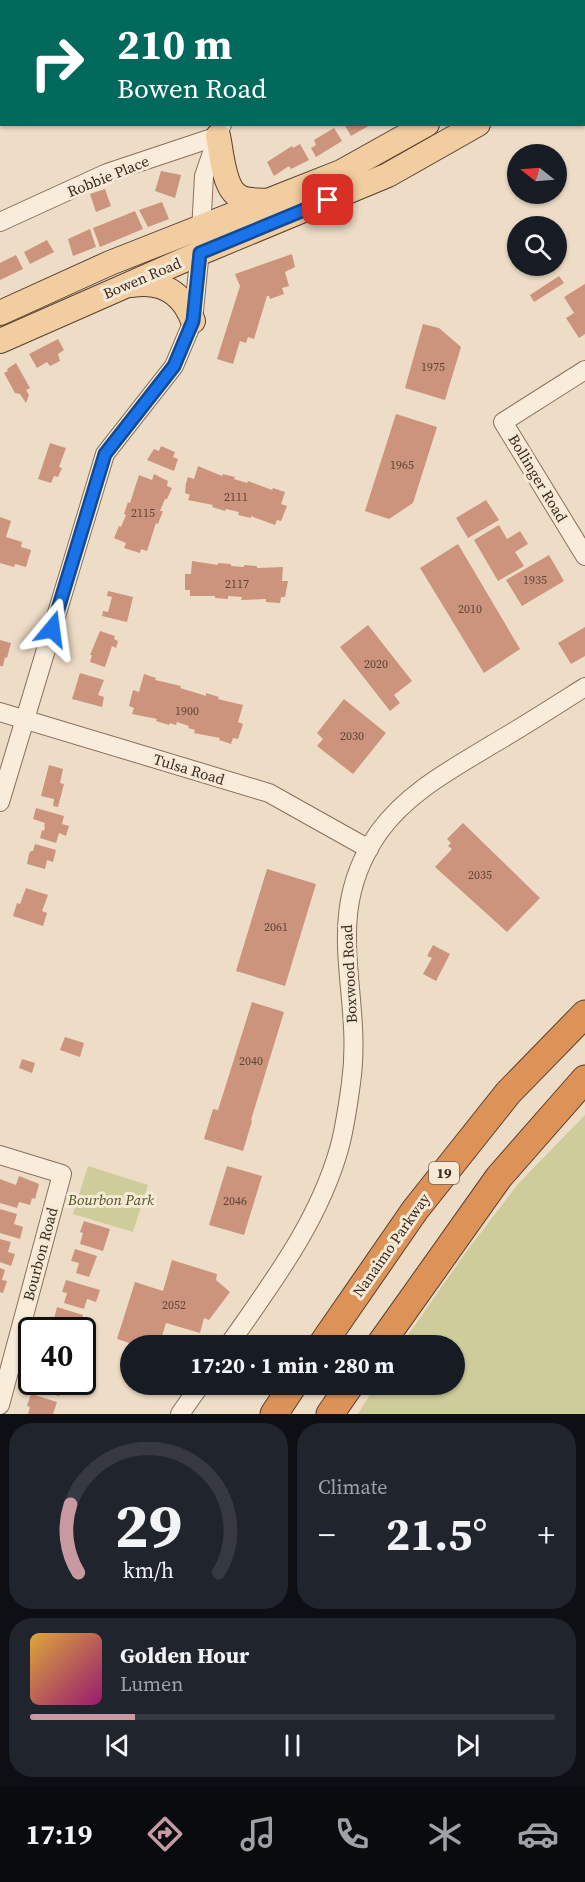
<!DOCTYPE html>
<meta charset="utf-8">
<style>
:root{--surface:#171b24;--page:#20242c;--text:#f1f3f6;--muted:#9ea1a6;--line:#363941;--accent:#c999a1}
body{margin:0;font-family:"Source Serif 4",serif;background:var(--page);color:var(--text);height:100vh;display:flex;flex-direction:column;font-size:22px;white-space:nowrap}
*{box-sizing:border-box;margin:0}
p{font-size:20px;color:var(--muted)}
.icon{flex:none;width:33px;height:33px;fill:none;stroke:currentColor;stroke-width:2;stroke-linecap:round;stroke-linejoin:round}
.map{position:relative;height:1414px;overflow:hidden}
.side{display:flex;flex-direction:column;gap:9px;padding:9px;background:#0d0f14;flex:1}
.side>*{flex:none}
.top-card{position:absolute;left:0px;top:0px;width:585px;height:126px;box-shadow:0 2px 4px #0004;background:#00695c;color:#fff;overflow:hidden}
.needle{width:39px;rotate:287deg}
.buttons{position:absolute;left:507px;top:144px;display:grid;gap:12px}
.buttons a{display:grid;place-items:center;width:60px;height:60px;border-radius:50%;background:var(--surface);box-shadow:0 2px 4px #0004;font-size:30px}
.speed{position:absolute;left:18px;top:1317px;display:flex;gap:12px;font-size:30px;font-weight:700;text-align:center}
.speed>*{display:grid;place-content:center;width:78px;height:78px;border-radius:50%;background:var(--surface);box-shadow:0 2px 4px #0004;line-height:1}
.speed .limit{border:3px solid #111;border-radius:9px;background:#fff;color:#111}
.pin{position:absolute;display:grid;place-items:center;width:51px;height:51px;color:#fff;margin:-26px;border-radius:12px;box-shadow:0 3px 9px #0006}
.me{position:absolute;width:66px;margin:-33px;rotate:16deg;stroke-linejoin:round;filter:drop-shadow(0 0 4px #0008)}
.turn{display:flex;align-items:center;gap:21px;height:126px;padding:0 18px;font-size:27px}
.turn .icon{width:78px;height:78px;stroke-width:2.5}
.turn b{display:block;font-size:42px;line-height:51px}
.big{font-size:45px;font-weight:700;line-height:1.1}
.side .widget{flex:1;display:flex;flex-direction:column;justify-content:center;gap:9px;min-width:0;padding:0 21px;border-radius:24px;background:var(--page)}
.side .dial{align-items:center;gap:0}
.dial svg{height:156px;overflow:visible;fill:none;stroke:var(--line);stroke-width:7;stroke-linecap:round;text-anchor:middle}
.dial text{fill:var(--text);stroke:none}
.song{display:flex;align-items:center;gap:18px}
.cover{width:72px;height:72px;border-radius:9px;background:linear-gradient(135deg,hsl(40 70% 55%),hsl(320 70% 35%))}
.played{height:6px;border-radius:3px;background:linear-gradient(90deg,var(--accent) 20%,var(--line) 20%)}
.keys{display:flex;justify-content:space-around;direction:ltr}
.heat{display:flex;justify-content:space-between;align-items:center;font-size:33px;direction:ltr}
.side .tiles{flex:1;display:grid;gap:9px;grid-template-columns:1fr 1fr}
.widget:last-child{grid-column:span 2}
.trip{position:absolute;left:120px;top:1335px;width:345px;height:60px;border-radius:30px;background:var(--surface);box-shadow:0 2px 4px #0004;font-weight:700;line-height:60px;text-align:center}
.tab-bar{display:flex;height:96px;justify-content:space-around;align-items:center;background:#090b0e;color:var(--muted)}
.tab-bar .icon{width:42px;height:42px}
.tab-bar .active{color:var(--accent)}
.tab-bar b{font-size:27px;color:var(--text)}
.map>svg:first-child{display:block}
</style>
<div class="map">
<svg width="585" height="1414" viewBox="0 0 585 1414">
<rect width="100%" height="100%" fill="#eeddc6"/>
<g fill="#cdcc9a">
<path d="M585,1115v299h-227l18,-29 78,-1v-38l-53,-1 65,-93 52,-68z"/>
<path d="M88,1166l60,19 -15,47 -60,-18z"/>
</g>
<g fill="#cc947c">
<path d="M344,124h28l-21,12z"/>
<path d="M334,128l8,13 -26,16 -5,-9 5,-3 -2,-5z"/>
<path d="M300,144l9,16 -18,9 -2,-3 -15,10 -7,-14 25,-16 1,2z"/>
<path d="M161,171l20,4 -6,23 -20,-7z"/>
<path d="M105,189l6,17 -15,6 -6,-18z"/>
<path d="M162,202l7,17 -21,8 -9,-17z"/>
<path d="M135,211l8,18 -43,18 -7,-19z"/>
<path d="M90,229l6,18 -23,9 -5,-17z"/>
<path d="M47,240l7,12 -24,12 -6,-12z"/>
<path d="M292,254l3,13 -10,5 4,14 -7,2 2,6 -14,5 -1,-3h-2l-13,43 -6,-2 -2,6 -6,-2 -7,23 -16,-5 23,-73 -5,-12z"/>
<path d="M16,255l7,14 -23,11v-17z"/>
<path d="M559,276l5,7 -30,19 -4,-7z"/>
<path d="M585,284v50l-6,4 -13,-20 8,-5 -10,-16z"/>
<path d="M423,324l16,4 22,19 -16,53 -40,-12z"/>
<path d="M58,339l6,11 -6,4 2,7 -10,5 -3,-4 -10,6 -8,-14z"/>
<path d="M16,363l14,25 -4,2 3,5 -3,8 -6,-9 -5,-1 -11,-20 4,-2 -1,-2z"/>
<path d="M396,414l41,13 -24,76 -24,16 -24,-8z"/>
<path d="M50,443l16,5 -7,19 3,1 -4,9 -4,-1 -3,7 -13,-4z"/>
<path d="M161,446l14,6 -2,5 5,2 -4,12 -27,-11 7,-11 5,2z"/>
<path d="M198,466l24,10 1,-2 12,3 -1,2 13,4 1,-2 24,9 1,-2 12,4 -4,12 6,2 -6,15 -4,-1 -2,5 -24,-9v2l-13,-3 1,-3 -13,-3 -1,2 -13,-4 1,-2 -25,-5 2,-5 -5,-2 1,-10 2,-6 6,2z"/>
<path d="M154,474l14,7 -1,5 5,2 -5,11h-2l-5,12h3l-5,13 -2,-1 -9,28 -6,-2 -1,4 -16,-5 2,-5 -12,-5 5,-12 2,1 5,-12 -2,-1 4,-12 2,1 9,-28 13,5z"/>
<path d="M486,500l13,20 -31,18 -12,-20z"/>
<path d="M0,517l11,4 -5,16 16,5 -1,5 10,3 -5,17 -11,-3 -1,3 -14,-4z"/>
<path d="M499,525l8,14 13,-8 8,13 -13,8 9,14 -26,15 -24,-41z"/>
<path d="M458,544l62,105 -36,24 -64,-105z"/>
<path d="M549,555l15,26 -42,25 -16,-26z"/>
<path d="M192,561l26,4v-2l13,1v2l13,1v-2l13,1v2l26,-1 -1,14h6l-3,16h-4l-1,6 -14,-1v-3l-25,1 1,-3 -14,-1v3l-13,-1v-2h-25v-6h-5v-16h6z"/>
<path d="M108,591l25,6 -6,25 -25,-6 1,-5 5,1 4,-15 -5,-1z"/>
<path d="M368,625l44,56 -18,14 6,8 -10,8 -50,-64z"/>
<path d="M585,627v29l-14,8 -13,-21z"/>
<path d="M100,631l15,5 -1,3 4,2 -2,7 -4,-2 -7,21 -15,-5 2,-7h-2z"/>
<path d="M0,640l11,3 -4,15 -2,-1 -2,9h-3z"/>
<path d="M80,673l24,7 -6,15 6,2 -2,10 -30,-8z"/>
<path d="M144,674l12,4 -1,2 26,6 -1,2 7,2 19,6v-3l13,4 -1,2 25,6 -5,17 5,2 -5,15 -5,-1 -2,6 -12,-4 1,-2 -26,-5 1,-3 -7,-2 1,-2 -12,-4 -1,3 -6,-2 -1,2 -13,-4 1,-2 -25,-5 2,-6 -5,-2 4,-16 6,2z"/>
<path d="M344,699l42,34 -33,41 -36,-28 6,-7 -6,-6z"/>
<path d="M49,765l14,4 -3,14 4,1 -6,23 -5,-1 1,-7 -13,-3z"/>
<path d="M36,808l28,8 -2,8 7,2 -3,10 -7,-3 -3,10 -16,-5 2,-8 2,1 1,-4 -1,-1 1,-3 -12,-4z"/>
<path d="M463,823l77,75 -33,34 -72,-65 17,-18 -4,-3 3,-3 -4,-4z"/>
<path d="M35,844l21,6 -3,12 -6,-2 -2,9 -18,-5 2,-10 2,-3h2z"/>
<path d="M267,869l49,15 -31,102 -49,-15z"/>
<path d="M26,888l22,7 -6,16 5,2 -4,13 -30,-10 4,-13 3,1z"/>
<path d="M433,945l17,9 -14,27 -13,-7 9,-16 -5,-2z"/>
<path d="M252,1002l32,10 -33,108 1,1 -9,30 -39,-12 9,-30 5,1z"/>
<path d="M65,1037l19,6 -4,14 -20,-7z"/>
<path d="M22,1059l13,4 -3,10 -13,-5z"/>
<path d="M227,1166l35,10 -18,59 -35,-10z"/>
<path d="M19,1176l20,8 -4,15 -3,-1 -2,7 -11,-3 -2,6 -17,-5v-24l16,6z"/>
<path d="M0,1209l17,5 -3,10 9,3 -3,12 -20,-6z"/>
<path d="M84,1221l26,8 -7,22 -23,-7 3,-11 -3,-1z"/>
<path d="M0,1239l11,3 -3,10 7,2 -4,12 -11,-4z"/>
<path d="M75,1249l22,7 -8,21 -13,-4 3,-10 -8,-2z"/>
<path d="M172,1260l45,14 -1,6 14,12 -21,28 -5,-2 -4,15 -34,-10 -7,23h-20l-22,-7 18,-57 28,9z"/>
<path d="M0,1268l5,2 -3,10 5,1 -4,12 -3,-1z"/>
<path d="M66,1280l34,10 -4,12 -9,-3 -3,10 -20,-6 3,-10 -5,-1z"/>
<path d="M57,1307l26,8 -4,15h-26l4,-10 -3,-1z"/>
<path d="M38,1382h25l-4,14 -24,-7z"/>
<path d="M31,1394l26,8 -4,12h-25l2,-7 -3,-1z"/>
</g>
<g fill="none" stroke-linecap="round" stroke-linejoin="round">
<defs>
<g id="minor">
<path d="M208,0l5,2"/>
<path d="M262,2v-2"/>
<path d="M0,222l107,-49 111,-37"/>
<path d="M585,370l-82,52 82,134"/>
<path d="M0,712l269,81 100,56"/>
<path d="M0,802l105,-348 69,-88 19,-45 7,-71 4,-74 18,-52"/>
<path d="M0,1155l62,19 -62,231"/>
<path d="M228,1346c43,-62 90,-123 111,-197 6,-21 9,-44 12,-66 13,-92 -32,-165 28,-251 29,-40 73,-63 114,-88 31,-18 62,-38 92,-57"/>
<path d="M180,1414l21,-30"/>
</g>
<g id="major">
<path d="M584,37l1,-1"/>
<path d="M584,66l1,-1"/>
<path d="M218,136c4,17 5,56 24,62 7,3 17,2 24,3"/>
<path d="M132,285c30,-5 51,8 61,36"/>
<path d="M0,313l110,-50 231,-91 86,-48"/>
<path d="M0,341l200,-88 188,-78 90,-51"/>
</g>
<g id="highway">
<path d="M321,1346l94,-136 93,-117 77,-79"/>
<path d="M379,1346l120,-169 86,-98"/>
<path d="M274,1414l20,-30"/>
<path d="M330,1414l21,-30"/>
</g>
</defs>
<use href="#minor" stroke="#8a6f5c" stroke-width="20"/>
<use href="#major" stroke="#583e30" stroke-width="26"/>
<use href="#highway" stroke="#583e30" stroke-width="29"/>
<use href="#minor" stroke="#f9ecda" stroke-width="18"/>
<use href="#major" stroke="#f1cd9f" stroke-width="24"/>
<use href="#highway" stroke="#dd9258" stroke-width="27"/>
</g>
<g fill="none" stroke-linecap="round" stroke-linejoin="round">
<defs>
<path id="route" d="M52,629l53,-175 69,-88 19,-45 7,-68 128,-53"/>
</defs>
<use href="#route" stroke="#114b97" stroke-width="15"/>
<use href="#route" stroke="#1a73e8" stroke-width="10"/>
</g>
<g text-anchor="middle" dominant-baseline="central" stroke-width="6" stroke-linejoin="round" paint-order="stroke">
<g font-size="12" fill="#5e4436">
<text x="433" y="367">1975</text>
<text x="402" y="465">1965</text>
<text x="236" y="497">2111</text>
<text x="143" y="513">2115</text>
<text x="535" y="580">1935</text>
<text x="237" y="584">2117</text>
<text x="470" y="609">2010</text>
<text x="376" y="664">2020</text>
<text x="187" y="711">1900</text>
<text x="352" y="736">2030</text>
<text x="480" y="875">2035</text>
<text x="276" y="927">2061</text>
<text x="251" y="1061">2040</text>
<text x="235" y="1201">2046</text>
<text x="174" y="1305">2052</text>
</g>
<rect fill="#f6e9d6" stroke="#726356" stroke-width="1.5" x="429" y="1162" width="30" height="22" rx="4.5"/>
<g font-size="14" font-weight="bold" fill="#3a291f">
<text x="444" y="1173">19</text>
</g>
<g font-size="15" fill="#3a291f" stroke="#f6e9d6">
<text transform="translate(108 176) rotate(-22)">Robbie Place</text>
<text transform="translate(142 278) rotate(-23)">Bowen Road</text>
<text transform="translate(538 478) rotate(59)">Bollinger Road</text>
<text transform="translate(189 769) rotate(17)">Tulsa Road</text>
<text transform="translate(349 974) rotate(-93)">Boxwood Road</text>
<text transform="translate(391 1245) rotate(-55)">Nanaimo Parkway</text>
<text transform="translate(40 1254) rotate(-75)">Bourbon Road</text>
</g>
<g font-size="15" font-style="italic" fill="#505626" stroke="#f6e9d6">
<text x="111" y="1199">Bourbon Park</text>
</g>
</g>
</svg>
<div class="buttons">
<a><svg class="needle" viewBox="-14 -14 28 28"><path d="M0-13l5 13h-10z" fill="#e53935"/><path d="M0 13l5-13h-10z" fill="#9ea1a6"/></svg></a>
<a><svg class="icon" aria-label="search" viewBox="0 0 24 24"><circle cx="10" cy="10" r="6"/><path d="M15 15l6 6"/></svg></a>
</div>
<div class="speed"><div class="limit">40</div></div>
<div class="pin" style="left:328px;top:200px;background:#d93025"><svg class="icon" aria-label="arrive" viewBox="0 0 24 24"><path d="M6 21V4h12l-3 4 3 4H6"/></svg></div>
<svg class="me" style="left:52px;top:629px" viewBox="-20 -20 40 40"><path d="M0-17L14 15 0 8-14 15z" fill="#1a73e8" stroke="#fff" stroke-width="4"/></svg>
<div class="trip">17:20 · 1 min · 280 m</div>
<div class="top-card">
<div class="turn"><svg class="icon" aria-label="right" viewBox="0 0 24 24"><path d="M7 20v-9h11M14 6l5 5-5 5"/></svg><div><b>210 m</b>Bowen Road</div></div>
</div>
</div>
<section class="side">
<div class="tiles">
<div class="widget dial"><svg viewBox="0 0 100 80">
<path d="M14 69A42 42 0 1 1 86 69"/>
<path d="M14 69A42 42 0 0 1 10 34" stroke="#c999a1"/>
<text x="50" y="56" font-size="32" font-weight="700">29</text>
<text x="50" y="72" font-size="11">km/h</text>
</svg></div>
<div class="widget"><p>Climate</p>
<div class="heat"><a>−</a><b class="big">21.5°</b><a>+</a></div>
</div>
<div class="widget">
<div class="song"><i class="cover"></i><div><b>Golden Hour</b><p>Lumen</p></div></div>
<div class="played"></div>
<div class="keys"><svg class="icon" aria-label="previous" viewBox="0 0 24 24"><path d="M18 5L8 12l10 7zM5 5v14"/></svg><svg class="icon" aria-label="pause" viewBox="0 0 24 24"><path d="M8 5v14M16 5v14"/></svg><svg class="icon" aria-label="next" viewBox="0 0 24 24"><path d="M6 5l10 7-10 7zM19 5v14"/></svg></div>
</div>
</div>
</section>
<nav class="tab-bar">
<b>17:19</b>
<svg class="icon active" aria-label="directions" viewBox="0 0 24 24"><path d="M12 3l9 9-9 9-9-9zM9 14v-3h6M13 9l2 2-2 2"/></svg>
<svg class="icon" aria-label="music" viewBox="0 0 24 24"><path d="M9 18V5l10-2v13"/><circle cx="6" cy="18" r="3"/><circle cx="16" cy="16" r="3"/></svg>
<svg class="icon" aria-label="phone" viewBox="0 0 24 24"><path d="M5 4h4l2 5-3 2q2 4 5 5l2-3 5 2v4C11 20 4 13 5 4z"/></svg>
<svg class="icon" aria-label="climate" viewBox="0 0 24 24"><path d="M12 3v18M4 7l16 10M4 17L20 7"/></svg>
<svg class="icon" aria-label="car" viewBox="0 0 24 24"><path d="M5 17H2v-5l4-1 3-4h7l3 4 3 1v5h-3M9 17h6M6 11h13"/><circle cx="7" cy="17" r="2"/><circle cx="17" cy="17" r="2"/></svg>
</nav>
